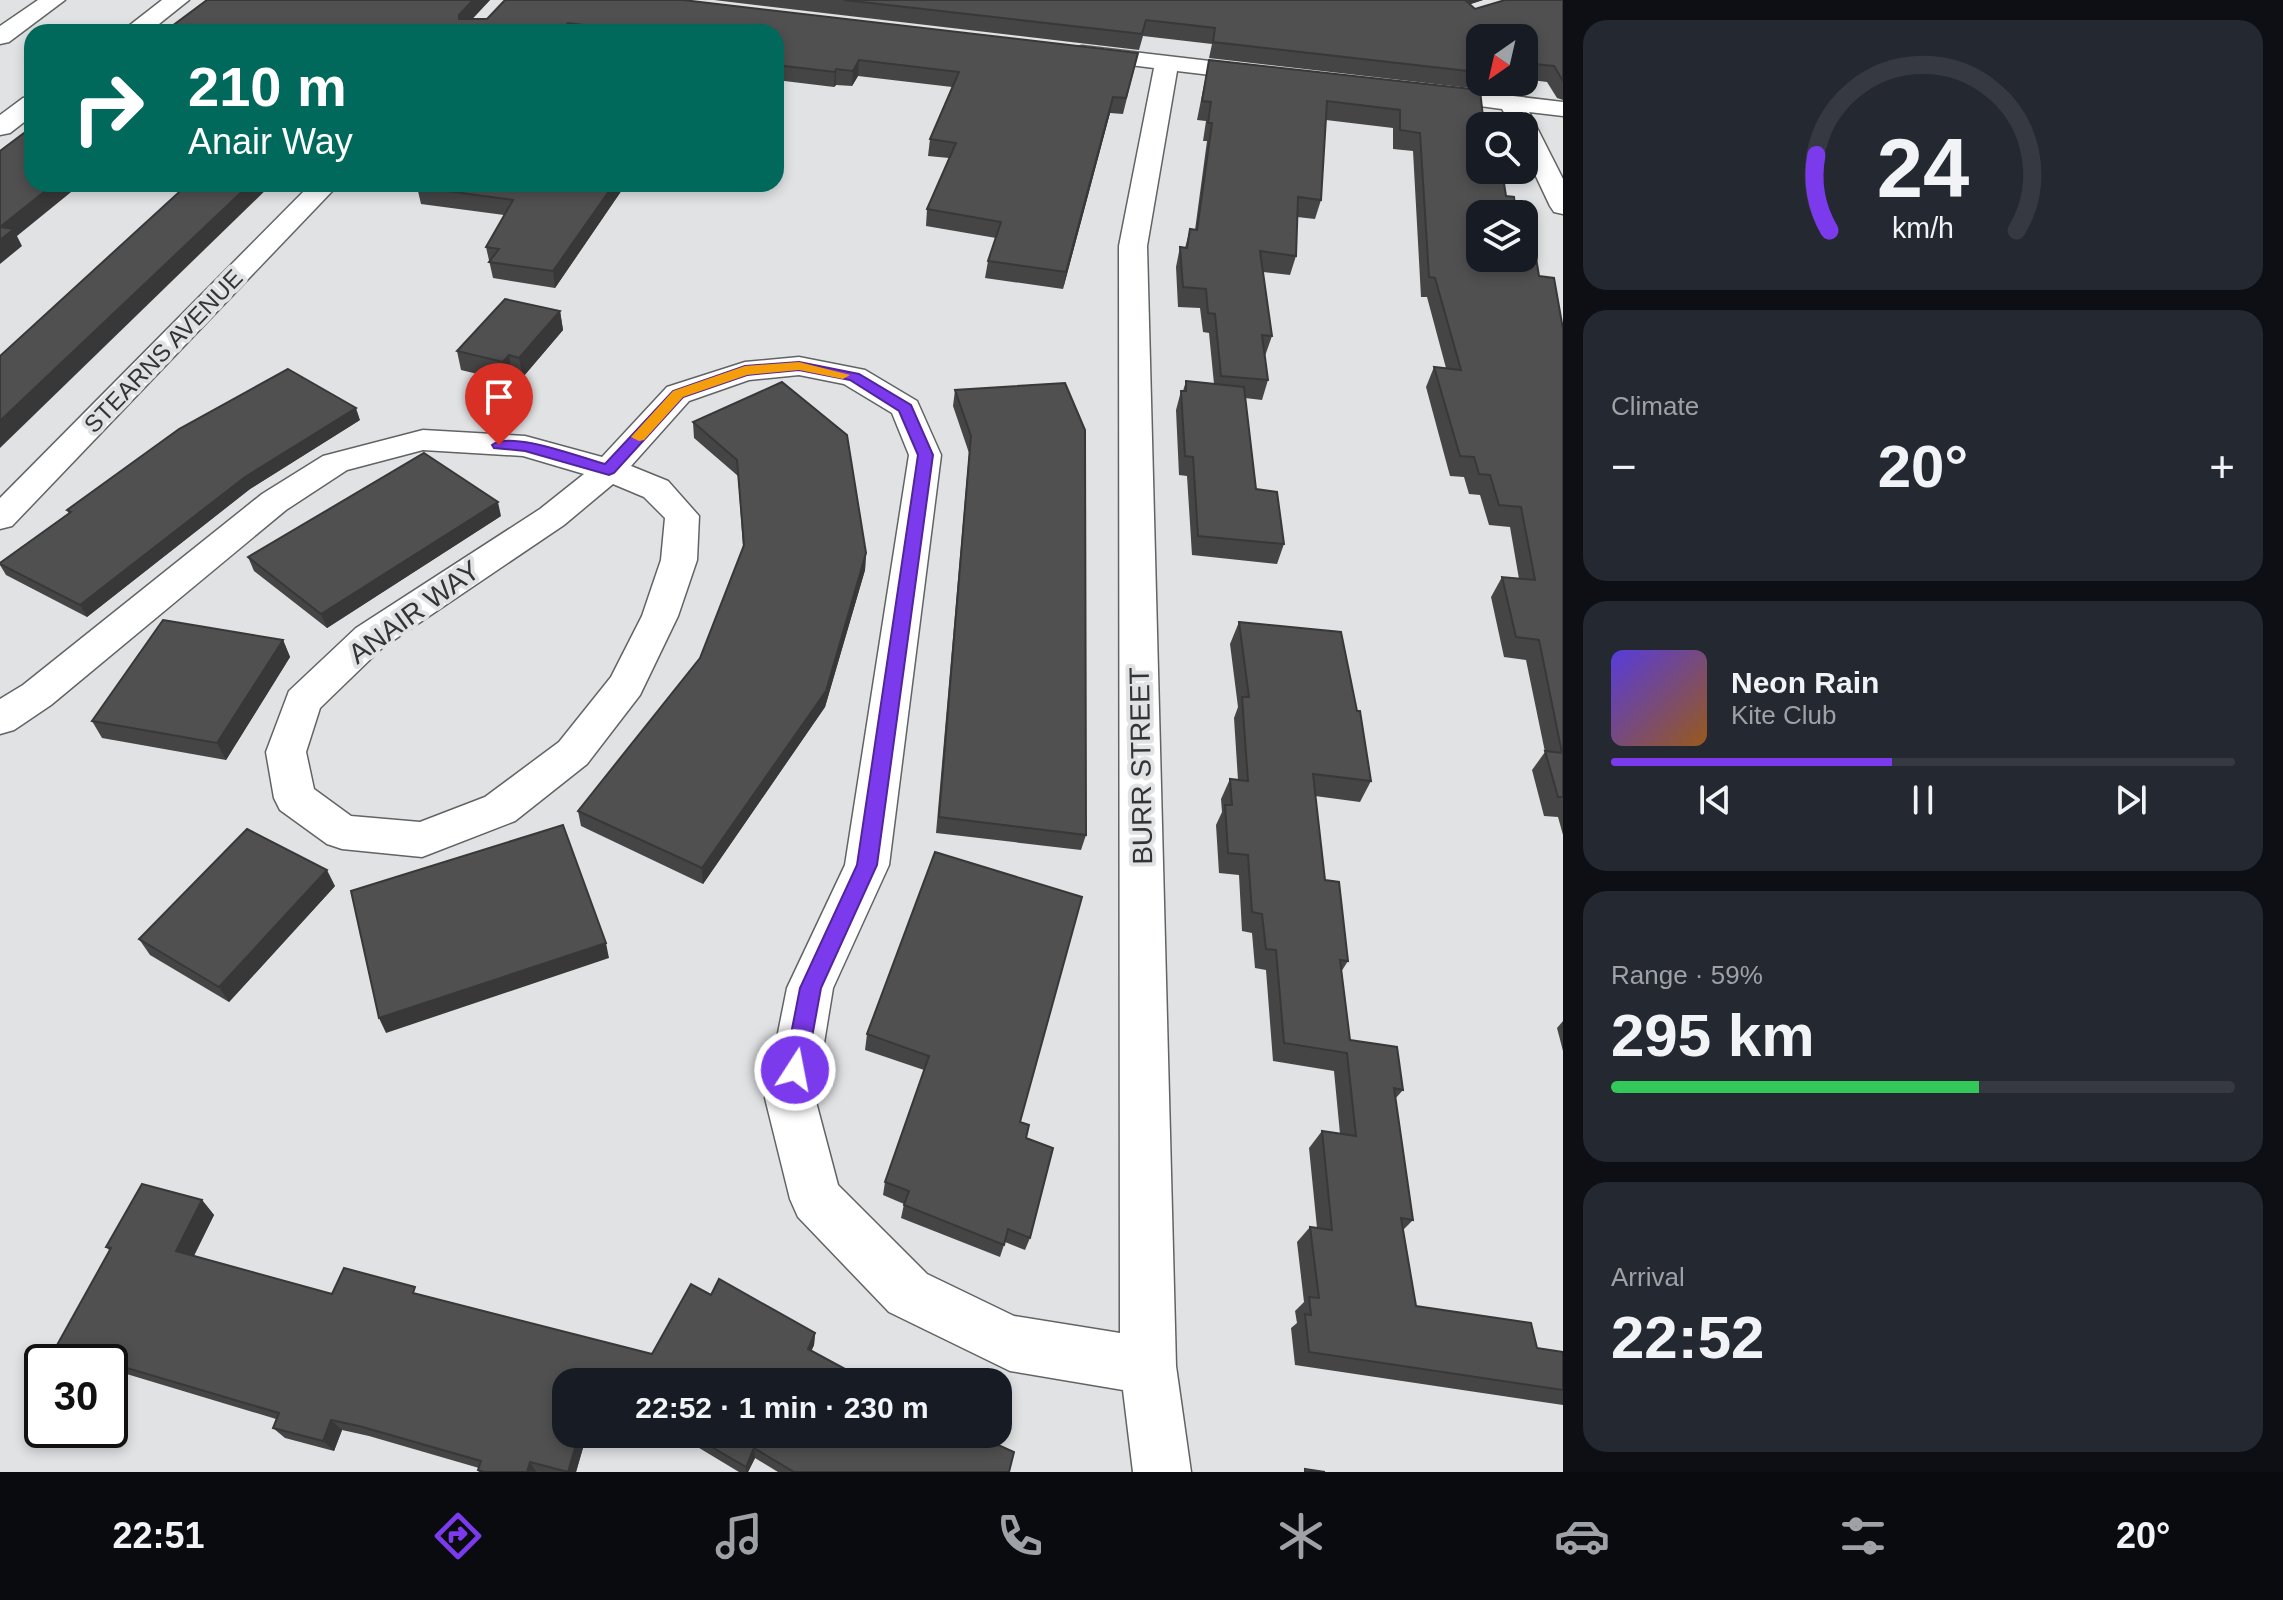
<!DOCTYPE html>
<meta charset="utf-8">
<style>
:root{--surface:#171b24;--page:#242831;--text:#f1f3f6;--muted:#9ea1a6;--line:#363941;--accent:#7c3aed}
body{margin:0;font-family:Helvetica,sans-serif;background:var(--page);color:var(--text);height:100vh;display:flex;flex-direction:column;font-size:30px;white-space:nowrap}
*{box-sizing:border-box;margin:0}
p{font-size:26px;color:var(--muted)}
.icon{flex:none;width:44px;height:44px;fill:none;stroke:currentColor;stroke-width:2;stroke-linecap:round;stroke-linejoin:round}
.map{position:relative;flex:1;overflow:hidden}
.drawer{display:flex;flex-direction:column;gap:20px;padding:20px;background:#0d0f14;width:720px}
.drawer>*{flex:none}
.hud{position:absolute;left:24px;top:24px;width:760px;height:168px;border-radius:24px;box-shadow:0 4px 12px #0003;background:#00695c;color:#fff;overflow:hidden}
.needle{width:52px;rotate:214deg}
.buttons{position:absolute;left:1466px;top:24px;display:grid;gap:16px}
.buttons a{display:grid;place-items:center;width:72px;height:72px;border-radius:16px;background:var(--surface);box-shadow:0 4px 12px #0003;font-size:40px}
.speed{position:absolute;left:24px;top:1344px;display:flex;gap:16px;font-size:40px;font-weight:700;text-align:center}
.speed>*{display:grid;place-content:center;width:104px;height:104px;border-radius:50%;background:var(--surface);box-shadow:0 4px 12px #0003;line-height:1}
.speed .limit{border:4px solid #111;border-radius:12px;background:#fff;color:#111}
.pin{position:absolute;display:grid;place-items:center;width:68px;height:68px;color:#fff;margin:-82px -34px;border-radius:50% 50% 50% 0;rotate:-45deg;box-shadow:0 0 8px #0007}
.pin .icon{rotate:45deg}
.me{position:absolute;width:88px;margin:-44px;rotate:11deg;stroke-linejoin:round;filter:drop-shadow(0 0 6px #0008)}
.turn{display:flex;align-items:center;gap:28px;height:168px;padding:0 32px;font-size:36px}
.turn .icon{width:104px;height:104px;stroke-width:2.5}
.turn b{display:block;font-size:56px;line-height:68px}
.big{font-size:60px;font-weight:800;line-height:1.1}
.drawer .tile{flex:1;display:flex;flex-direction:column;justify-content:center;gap:12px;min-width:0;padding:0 28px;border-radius:24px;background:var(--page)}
.drawer .dial{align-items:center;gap:0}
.dial svg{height:208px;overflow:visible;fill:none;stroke:var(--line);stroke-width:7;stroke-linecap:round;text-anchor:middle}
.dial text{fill:var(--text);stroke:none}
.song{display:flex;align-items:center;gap:24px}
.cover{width:96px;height:96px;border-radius:12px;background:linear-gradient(135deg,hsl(250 70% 55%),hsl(30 70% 35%))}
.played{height:8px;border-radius:4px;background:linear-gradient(90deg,var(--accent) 45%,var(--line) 45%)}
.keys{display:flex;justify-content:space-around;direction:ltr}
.heat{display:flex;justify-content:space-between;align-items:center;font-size:44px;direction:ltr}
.charge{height:12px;border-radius:6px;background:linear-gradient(90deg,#34c759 59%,var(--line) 0)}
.trip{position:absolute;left:552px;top:1368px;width:460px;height:80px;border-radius:24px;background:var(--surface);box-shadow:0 4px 12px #0003;font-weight:800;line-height:80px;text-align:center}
.tabs{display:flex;height:128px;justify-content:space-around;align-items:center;background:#090b0e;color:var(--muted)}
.tabs .icon{width:56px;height:56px}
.tabs .selected{color:var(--accent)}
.tabs b{font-size:36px;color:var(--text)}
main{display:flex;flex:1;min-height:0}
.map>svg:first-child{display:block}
</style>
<main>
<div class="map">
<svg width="1563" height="1472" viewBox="0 0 1563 1472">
<rect width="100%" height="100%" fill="#e1e2e4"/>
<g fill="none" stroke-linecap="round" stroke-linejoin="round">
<defs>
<g id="street">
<path d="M1082,46l179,21 8,2 4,5 -4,5 -8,2 -84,-10 -30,175 29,1120 15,106h-58l-10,-82 -113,-19 -121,-59 -91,-95 -8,-18 -25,-101 22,-110 58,-123 64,-410 -17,-42 -48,-29 -45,-9 -50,5 -60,21 -58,65 37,15 31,35 -2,44 -19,56 -38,79 -53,69 -72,57 -93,36 -80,-8 -15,-5 -47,-34 -6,-12 -8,-46 23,-61 67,-63 184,-119 44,-35 -61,-18 -100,-6 -76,20 -61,40 -235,195 -37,25 -14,4v-35l23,-14 239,-191 61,-38 100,-26 102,6 77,21 65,-70 78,-25 54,-5 66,13 52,31 24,54 -52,410 -56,123 -18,110 23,87 89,89 87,42 106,17 -1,-1087 35,-178 -80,-10 -3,-5 3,-5zM613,484l31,13 21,21 -4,42 -19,56 -31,61 -52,65 -74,55 -65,25 -69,-6 -37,-27 -8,-37 14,-44 62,-60 182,-123z"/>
<path d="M1428,86l135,16v14l-34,-4 34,67v35l-9,-2 -4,-6 -26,-55v-25h-12l-10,-17 -82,-11 -4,-5 4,-5z"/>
<path d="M311,184h28l-327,342 -12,3v-31z"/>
</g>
<g id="secondary">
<path d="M162,0h27l-40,32h-28z"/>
<path d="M32,96v20l-22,17 -10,2v-20l23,-17z"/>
</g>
<path id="highway" d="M38,0h27l-56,42 -9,2v-18z"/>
</defs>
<use href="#street" stroke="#626365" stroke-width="3"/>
<use href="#secondary" stroke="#626365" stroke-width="3"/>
<use href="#highway" stroke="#626365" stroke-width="3"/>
<use href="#street" fill="#fff" fill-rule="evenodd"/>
<use href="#secondary" fill="#fff" fill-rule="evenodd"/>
<use href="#highway" fill="#fff" fill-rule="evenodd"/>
</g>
<g fill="#454546">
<path d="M207,0h283l-18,19h15l18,-19h178l455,53 -15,61 -13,-1 -47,176 -78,-11 3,-17 8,-23 -70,-12 1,-17 22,-51 -21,-2 2,-17 22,-52 -94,-11 -6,10 -16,-1 -2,2 -58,-7v-48h-612z"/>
<path d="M714,0h769l-13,4 5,5 88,-9v100l-6,-2 -10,-16 -23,-3v-41h-44v36h-4l-6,14 -261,-30 3,-14 -69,-8 -4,14z"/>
<path d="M1209,60l271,30v124l59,62 24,53v506l-5,-18 -14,-1 -12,-46 13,-18 -19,-92 -22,-3 -13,-60 11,-20 17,2 -9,-52 -21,-2 -9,-30 -11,-1 -5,-17 -14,-1 -24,-89 8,-20 12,1 -19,-71h-6l-8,-146 -20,-2v-21l-67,-8 -5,80 -6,19 -18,-2 -1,39 -6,19 -27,-3 9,64 -7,20 3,24 -6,20 -17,-2 11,91 28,55 -7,20 -85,-9 -5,-79 -8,-1 -3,-65 5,-19h2l3,-10 28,3 -5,-51 -6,-1 -3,-24 -22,-1 -2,-40 4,-20 5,1 5,-19 5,1 12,-89h-4l3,-20 -9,-1z"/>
<path d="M626,184l-71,104 -62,-10 -7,-31 18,-32 -83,-11 -4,-17z"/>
<path d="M560,311l3,19 -40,47 -11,-3 -6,7 -45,-11 -4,-19z"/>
<path d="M955,390l130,40 1,405 -5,15 -145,-17 33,-380 -16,-47z"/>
<path d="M360,420l-110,69 -163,128 -81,-42 -6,-10v-2l69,-49 -2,-4z"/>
<path d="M693,422l173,131 -1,17 -40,137 -122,177 -122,-58 -3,-15 122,-153 43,-111 -5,-71 -44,-38z"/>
<path d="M501,516l-174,112 -73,-57 -6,-14z"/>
<path d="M1239,622l132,159 -11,21 -45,-6 10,84 23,81 -7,11 9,68 53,50 -8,9 18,121 -10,10 13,76 121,42 26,4v53l-268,-40 -4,-37 6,-5 -2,-12 9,-9 -7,-60 13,-15 7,1 -8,-80 13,-17 18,3 -6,-63 -61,-10 -7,-91 -11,-2 -3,-35 -10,-2 -3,-56 -20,-2 -3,-48 6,-13 -1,-13 9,-20 8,1 -4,-62 4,-11 -8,-63z"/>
<path d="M283,640l7,17 -64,103 -124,-22 -10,-17z"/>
<path d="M335,886l-106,116 -79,-47 -11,-16z"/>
<path d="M1082,897l-62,225 6,16 4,100 -5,12 -20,-8 -5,15 -99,-39 3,-14 -21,-9 2,-13 39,-112 -59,-20 2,-16z"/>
<path d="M1563,1021v30l-6,-23z"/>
<path d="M202,1200l12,15 -20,41 138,38 88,1 232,59 59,-59 104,38 -1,12 -3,6 58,31h-303l21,52 -11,38h-97l-1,-2 1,-2 -110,-32 -27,-6 -8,21 -49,-13 -12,-10 3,-9 -166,-50v-7h-25l-12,-4 -17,-11 54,-96 -4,-4z"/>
<path d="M676,1434h313l-2,6 22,32h-231l-23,-14 -7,14h-9z"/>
</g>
<g fill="#383839">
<path d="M473,0h17l-28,30 -3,-15z"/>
<path d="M1462,0h21l-21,7z"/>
<path d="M568,23l1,9h-9z"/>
<path d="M859,60l-1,16 -6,10 1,-15z"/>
<path d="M836,69v16l-2,2 1,-15z"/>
<path d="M1113,97l-3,16 -47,176 3,-17z"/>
<path d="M54,184h27l-64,52 5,10 -22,18v-37z"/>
<path d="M250,184h22l-272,264v-27z"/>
<path d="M614,184h12l-71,104 -2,-17z"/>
<path d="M560,311l3,19 -40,47 -4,-19z"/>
<path d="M509,355l3,19 -6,7 -3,-19z"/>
<path d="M356,408l4,12 -110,69 -163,128 -7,-12 165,-128z"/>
<path d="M498,502l3,14 -174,112 -6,-14z"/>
<path d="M866,553l-1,17 -40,137 -122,177 -1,-16z"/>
<path d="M283,640l7,17 -64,103 -9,-17z"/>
<path d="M327,870l8,16 -106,116 -10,-15z"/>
<path d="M606,943l3,15 -223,75 -7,-15z"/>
<path d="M202,1200l12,15 -25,50 -13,-14z"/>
<path d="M815,1333l-1,12 -7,16 1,-12z"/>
<path d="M331,1420l11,10 -8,21 -11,-10z"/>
<path d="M579,1434h8l-11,38h-8z"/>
<path d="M754,1448l1,10 -7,14h-2v-5z"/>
<path d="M530,1462l6,9v1h-9z"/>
</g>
<g fill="#505051" stroke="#383839" stroke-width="2">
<path d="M207,0h266l-14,15v4h28l18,-19h178l455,53 -12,45 -13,-1 -47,175 -78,-11 13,-39 -74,-13 29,-66 -26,-4 29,-67 -100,-12 -6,11 -17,-2 -1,3 -59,-7v-33h-136l-72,-9 -8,9h-396z"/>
<path d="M844,0h621l10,9 30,-9h58v81l-9,-15 -30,-3v-25h-44v20l-5,-1 2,15 -264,-30 2,-14 -69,-8 -4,14z"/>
<path d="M1209,60l271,30 4,36h-4v44h10v3l13,4 3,19 8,1 2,17h-36v44h44v-26l8,1 7,43 15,2 9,51v468h-5l-13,-46 17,2 -23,-113 -23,-3 -14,-60 33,3 -14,-73 -22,-2 -9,-30 -11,-1 -5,-17 -14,-1 -26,-89 27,3 -26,-92 -6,-1 -9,-144 -20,-3v-20l-73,-9 -6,99 -23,-3 -2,59 -36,-5 12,85 -10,-1 6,45 -47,-4 -6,-62 -7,-1 -2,-24 -23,-2 -3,-40 7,1 3,-19 7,1 15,-107h-4l3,-21 -9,-1z"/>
<path d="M32,127v57h22l-54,43v-76z"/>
<path d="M188,184h62l-250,237v-65z"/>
<path d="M420,184h194l-61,87 -64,-9 10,-13 -13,-2 27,-47 -96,-13z"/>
<path d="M0,227l14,2 -14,11z"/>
<path d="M505,299l55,12 -41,47 -10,-3 -6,7 -46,-11z"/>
<path d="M288,369l68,39 -111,69 -165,128 -80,-41v-1l71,-51 -4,-2 112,-81z"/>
<path d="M1186,381l58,6 12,102 21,3 7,52 -86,-8 -5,-79 -8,-1 -4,-65h5z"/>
<path d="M782,382l65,53 19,118 -40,138 -124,177 -124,-57 122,-153 44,-113 -7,-85 -44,-38z"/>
<path d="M1065,383l20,47 1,405 -147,-18 32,-381 -16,-46z"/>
<path d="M424,453l74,49 -177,112 -73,-57z"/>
<path d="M163,620l120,20 -66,103 -125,-22z"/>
<path d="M1239,622l102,10 16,79h3l11,70 -58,-7 12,106 14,2 9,79 -8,-1 10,80 47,7 6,43 -9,-2 19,132 -12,-2 15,88 115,17 6,25 26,4v38l-254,-38 -4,-38 6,1 -2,-18 10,1 -9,-71 22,3 -10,-99 34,5 -9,-83 -63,-10 -8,-93 -10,-1 -4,-35 -10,-2 -4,-57 -20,-2 -3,-48h7l-2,-26 18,2 -6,-84h7z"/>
<path d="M563,825l43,118 -227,75 -28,-127z"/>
<path d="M247,829l80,41 -108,117 -80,-48z"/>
<path d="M935,852l147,45 -62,225 9,3 -3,13 27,10 -23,90 -22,-9 -4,16 -100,-40 5,-14 -24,-9 44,-126 -62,-22z"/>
<path d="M142,1184l60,16 -26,51 156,43 12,-26 71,19 -2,6 239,61 39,-70 20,11 8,-16 96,54 -7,16 61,33h-266l-6,-4 -2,4h-29v52h13l-11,38 -38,-10 -3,10h-43l-6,-2 3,-9 -122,-35 -28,-6 -8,21 -50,-13 6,-15 -223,-66 55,-99 -5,-1z"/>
<path d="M884,1375l16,7h-19z"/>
<path d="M690,1434h299l-2,6 27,12 -5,20h-215l-40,-24 -8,19z"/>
<path d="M1305,1469l20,3h-20z"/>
</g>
<path fill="#7c3aed" stroke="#51269a" stroke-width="2" d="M799,362l60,12 52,31 22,50 -56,410 -56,123 -15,82 -3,7 -8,3 -8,-3 -3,-7 16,-82 57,-123 61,-410 -19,-44 -49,-31 -51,-10 -52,5 -64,22 -69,76 -5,2 -84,-24 -31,-3 -2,-3c18,-15 90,13 113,19l68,-73 72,-25z"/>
<path fill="#f59e0b" d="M799,362l51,13 -7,4 -44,-9 -52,5 -64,22 -39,43 -5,1 -8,-4 42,-46 72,-25z"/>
<g text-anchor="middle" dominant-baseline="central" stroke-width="8" stroke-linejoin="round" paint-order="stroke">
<g font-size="24" fill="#333435" stroke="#e1e2e4">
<text transform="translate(163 351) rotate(-46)">STEARNS AVENUE</text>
</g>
<g font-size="28" fill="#333435" stroke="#e1e2e4">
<text transform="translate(414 612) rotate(-36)">ANAIR WAY</text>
<text transform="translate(1141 766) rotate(-91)">BURR STREET</text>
</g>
</g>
</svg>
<div class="buttons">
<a><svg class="needle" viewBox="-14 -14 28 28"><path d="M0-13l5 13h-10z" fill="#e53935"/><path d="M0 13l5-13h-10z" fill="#9ea1a6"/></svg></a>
<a><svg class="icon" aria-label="search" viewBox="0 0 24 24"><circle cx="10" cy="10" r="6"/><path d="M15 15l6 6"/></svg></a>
<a><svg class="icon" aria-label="layers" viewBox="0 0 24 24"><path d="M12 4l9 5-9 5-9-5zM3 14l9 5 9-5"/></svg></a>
</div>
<div class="speed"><div class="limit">30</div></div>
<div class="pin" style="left:499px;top:445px;background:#d93025"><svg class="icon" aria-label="arrive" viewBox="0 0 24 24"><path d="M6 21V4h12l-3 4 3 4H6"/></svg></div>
<svg class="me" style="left:795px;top:1070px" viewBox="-20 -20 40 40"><circle r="17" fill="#7c3aed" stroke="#fff" stroke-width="3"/><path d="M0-11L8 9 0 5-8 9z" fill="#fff"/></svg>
<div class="trip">22:52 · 1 min · 230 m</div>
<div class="hud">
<div class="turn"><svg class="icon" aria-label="right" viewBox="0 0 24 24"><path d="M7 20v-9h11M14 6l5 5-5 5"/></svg><div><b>210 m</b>Anair Way</div></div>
</div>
</div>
<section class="drawer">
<div class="tile dial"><svg viewBox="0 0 100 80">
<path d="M14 69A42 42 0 1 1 86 69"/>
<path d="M14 69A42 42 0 0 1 9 40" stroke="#7c3aed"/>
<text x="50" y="56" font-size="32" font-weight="700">24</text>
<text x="50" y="72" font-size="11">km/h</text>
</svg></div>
<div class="tile"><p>Climate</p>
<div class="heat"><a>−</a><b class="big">20°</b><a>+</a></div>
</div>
<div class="tile">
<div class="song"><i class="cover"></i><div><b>Neon Rain</b><p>Kite Club</p></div></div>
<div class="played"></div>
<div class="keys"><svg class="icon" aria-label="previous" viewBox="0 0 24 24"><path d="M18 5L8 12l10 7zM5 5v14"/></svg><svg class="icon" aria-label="pause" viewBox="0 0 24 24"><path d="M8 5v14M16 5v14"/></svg><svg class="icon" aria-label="next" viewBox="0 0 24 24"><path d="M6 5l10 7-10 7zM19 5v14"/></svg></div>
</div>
<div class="tile"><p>Range · 59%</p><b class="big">295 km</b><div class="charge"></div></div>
<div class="tile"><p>Arrival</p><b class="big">22:52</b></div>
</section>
</main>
<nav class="tabs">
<b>22:51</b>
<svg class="icon selected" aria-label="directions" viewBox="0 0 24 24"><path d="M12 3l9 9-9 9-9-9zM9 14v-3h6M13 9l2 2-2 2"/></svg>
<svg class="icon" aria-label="music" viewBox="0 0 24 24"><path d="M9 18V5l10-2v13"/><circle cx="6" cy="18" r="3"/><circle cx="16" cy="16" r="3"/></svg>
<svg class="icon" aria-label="phone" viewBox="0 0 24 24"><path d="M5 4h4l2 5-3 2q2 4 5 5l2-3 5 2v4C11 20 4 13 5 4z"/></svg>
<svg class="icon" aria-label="climate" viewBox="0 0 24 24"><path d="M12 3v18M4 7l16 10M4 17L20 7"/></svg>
<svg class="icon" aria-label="car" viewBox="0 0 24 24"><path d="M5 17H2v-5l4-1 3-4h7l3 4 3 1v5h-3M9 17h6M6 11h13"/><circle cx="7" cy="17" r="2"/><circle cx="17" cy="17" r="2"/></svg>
<svg class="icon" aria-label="filters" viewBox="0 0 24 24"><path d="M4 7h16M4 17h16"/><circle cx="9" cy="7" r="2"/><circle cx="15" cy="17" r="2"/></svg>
<b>20°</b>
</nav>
